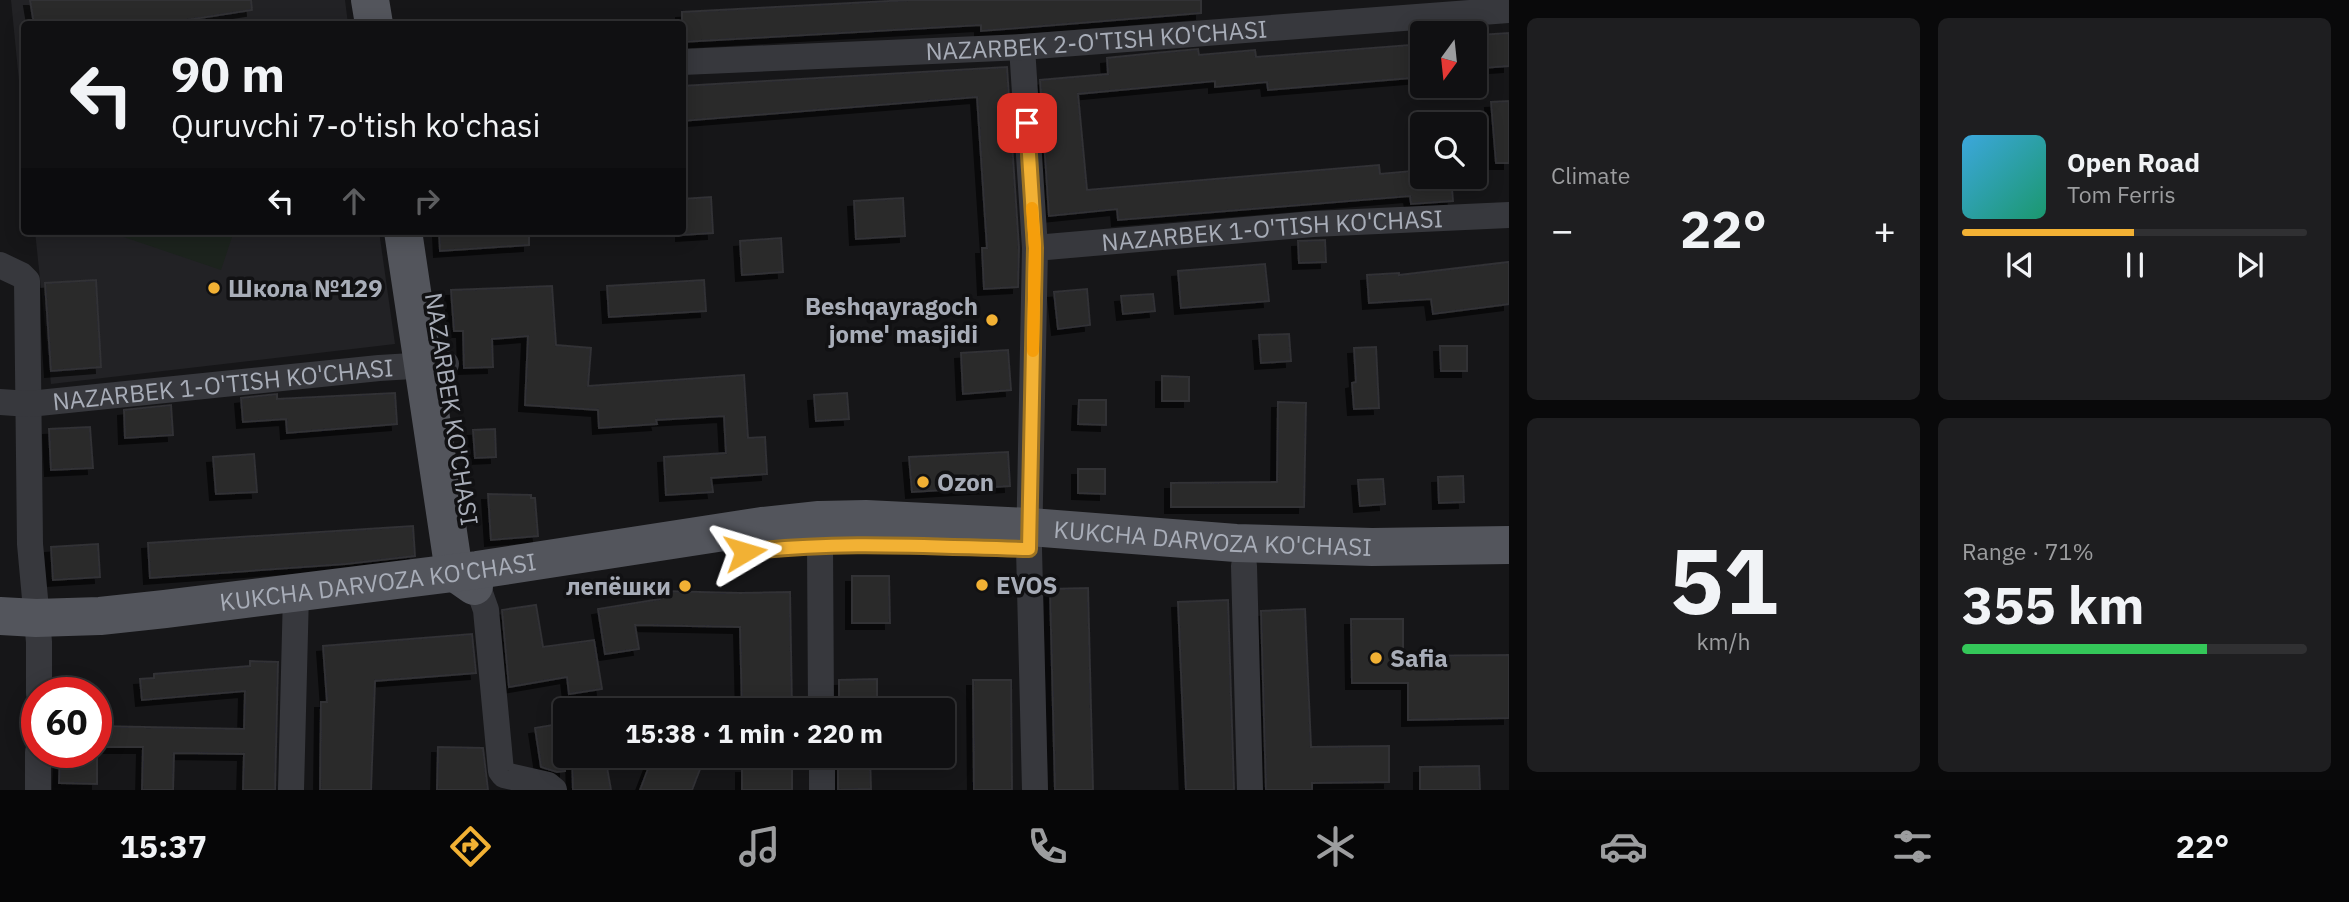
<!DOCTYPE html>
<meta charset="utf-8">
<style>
:root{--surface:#101012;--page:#1e1e20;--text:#f1f3f6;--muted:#9c9d9f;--line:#303032;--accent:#f2b134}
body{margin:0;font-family:"IBM Plex Sans",sans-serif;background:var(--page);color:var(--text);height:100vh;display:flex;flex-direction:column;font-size:26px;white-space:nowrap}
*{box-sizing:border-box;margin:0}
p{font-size:23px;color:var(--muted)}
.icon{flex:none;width:38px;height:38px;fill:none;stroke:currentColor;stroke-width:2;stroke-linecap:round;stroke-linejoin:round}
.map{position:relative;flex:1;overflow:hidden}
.drawer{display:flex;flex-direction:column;gap:18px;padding:18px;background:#09090a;width:840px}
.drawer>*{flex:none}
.hud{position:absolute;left:21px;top:21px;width:665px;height:214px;border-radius:7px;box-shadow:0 4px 18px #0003,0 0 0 2px var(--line);background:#101012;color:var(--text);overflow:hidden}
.needle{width:46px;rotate:195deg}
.tools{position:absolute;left:1410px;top:21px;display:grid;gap:14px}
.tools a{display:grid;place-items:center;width:77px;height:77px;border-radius:7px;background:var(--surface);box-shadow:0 4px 18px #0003,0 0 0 2px var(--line);font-size:35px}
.speed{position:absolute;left:21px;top:677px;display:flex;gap:14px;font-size:35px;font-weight:700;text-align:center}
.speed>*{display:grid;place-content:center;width:91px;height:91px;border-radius:50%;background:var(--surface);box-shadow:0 4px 18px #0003,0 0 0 2px var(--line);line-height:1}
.speed .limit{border:10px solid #d22;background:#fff;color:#111}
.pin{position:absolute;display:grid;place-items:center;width:60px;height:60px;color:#fff;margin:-30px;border-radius:14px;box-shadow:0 4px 10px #0006}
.me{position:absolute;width:77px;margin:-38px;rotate:83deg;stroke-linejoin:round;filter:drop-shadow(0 0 5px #0008)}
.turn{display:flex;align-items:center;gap:24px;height:147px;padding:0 35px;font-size:32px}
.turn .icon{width:91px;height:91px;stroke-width:2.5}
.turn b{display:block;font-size:49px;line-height:60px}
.lanes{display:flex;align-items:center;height:66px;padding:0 35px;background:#0003;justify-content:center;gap:35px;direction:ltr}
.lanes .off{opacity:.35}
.big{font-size:52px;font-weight:700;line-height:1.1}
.drawer .widget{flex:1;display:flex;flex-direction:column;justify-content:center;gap:10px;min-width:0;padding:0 24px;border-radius:10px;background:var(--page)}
.drawer .dial{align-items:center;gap:0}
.dial b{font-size:91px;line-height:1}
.song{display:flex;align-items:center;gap:21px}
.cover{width:84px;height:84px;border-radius:10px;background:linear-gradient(135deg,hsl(200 70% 55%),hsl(160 70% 35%))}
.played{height:7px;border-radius:4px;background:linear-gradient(90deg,var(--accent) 50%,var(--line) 50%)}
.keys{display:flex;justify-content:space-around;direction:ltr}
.heat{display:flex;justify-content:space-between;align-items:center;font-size:38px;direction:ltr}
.charge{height:10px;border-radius:5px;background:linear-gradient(90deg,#34c759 71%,var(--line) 0)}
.drawer .tiles{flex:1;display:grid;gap:18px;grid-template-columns:repeat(2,1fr)}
.trip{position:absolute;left:553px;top:698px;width:402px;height:70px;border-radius:7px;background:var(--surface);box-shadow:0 4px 18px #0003,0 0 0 2px var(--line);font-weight:700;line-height:70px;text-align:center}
.tab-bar{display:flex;height:112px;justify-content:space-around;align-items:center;background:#060607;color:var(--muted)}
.tab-bar .icon{width:49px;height:49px}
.tab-bar .selected{color:var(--accent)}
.tab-bar b{font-size:32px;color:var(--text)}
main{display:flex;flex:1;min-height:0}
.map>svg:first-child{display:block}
</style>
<main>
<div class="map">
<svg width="1509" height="790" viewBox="0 0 1509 790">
<defs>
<filter id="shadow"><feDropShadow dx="-6" dy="6" stdDeviation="0" flood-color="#0009"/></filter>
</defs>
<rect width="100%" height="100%" fill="#161618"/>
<g fill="#222225">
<path d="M11,0h334l3,24h-324v108z"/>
<path d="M35,231h344l16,113 -344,40z"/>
</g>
<path fill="#1c231d" d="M106,231h128l-13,39z"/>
<g fill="#29292c" stroke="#303034" stroke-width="2" filter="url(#shadow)">
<path d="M30,0h221l1,10 -90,14h-128z"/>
<path d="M908,0h293v13l-220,18v-6l-299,17v-30z"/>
<path d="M1509,33v33l-27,2 -3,-33z"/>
<path d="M1423,44v33l-155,13 -1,-8 -52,5v-6l-137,13 9,96 292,-25 1,9 43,-4v7h28l2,24 -42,3 -1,-8 -292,24 -1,-11 -68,7 -9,-136 68,-6 -1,-16 48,-5 43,-4 1,6 56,-5 1,7z"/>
<path d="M1007,67l12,181 -1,39 -34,2 -2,-41h5l-10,-151 -295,24v-35z"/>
<path d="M1509,101v62h-13l-5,-61z"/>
<path d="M711,197l2,36 -31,2v-36z"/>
<path d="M903,198l2,38 -49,3 -2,-38z"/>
<path d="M439,231h90v14l-89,6z"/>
<path d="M781,238l2,34 -41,3 -2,-34z"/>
<path d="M1325,240l1,22 -27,1 -1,-22z"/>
<path d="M1509,262v42l-76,10 -2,-15 -62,4 -2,-28 32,-2v2z"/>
<path d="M1265,264l4,37 -88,7 -3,-37z"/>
<path d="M96,280l5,87 -50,4 -6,-88z"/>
<path d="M704,280l2,31 -97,6 -2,-31z"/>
<path d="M552,286l4,59 35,3 -3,38 156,-11 4,63 17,-1 2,37 -56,4 2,14 -47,3 -2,-38 62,-4 -2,-37 -68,4 1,4 -58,4 -1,-18 -73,-5 3,-69 -36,3 1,28 -29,1 -1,-37h-9l-3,-41z"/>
<path d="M1087,289l3,36 -32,4 -4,-37z"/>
<path d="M1153,294l2,17 -32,3 -2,-18z"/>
<path d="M1289,334l2,27 -30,2 -2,-28z"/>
<path d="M1440,346h27v25h-26z"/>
<path d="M1376,347l3,61 -25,1 -2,-26 4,-1 -2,-34z"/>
<path d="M1008,350l3,40 -48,4 -2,-41z"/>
<path d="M1162,376l27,1v24h-27z"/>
<path d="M395,393l2,31 -110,9 -1,-14 -43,3 -2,-24 36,-4v5z"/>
<path d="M847,393l2,26 -33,2 -2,-26z"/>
<path d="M1079,400h27v25l-28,-1z"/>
<path d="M1278,402l28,1 -2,104h-133v-24l106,-1z"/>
<path d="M171,405l2,30 -48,3 -1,-28z"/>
<path d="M90,427l3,41 -42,2 -2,-41z"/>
<path d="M495,429l1,28 -21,1 -2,-28z"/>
<path d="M1008,452l2,34 -98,6 -3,-35z"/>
<path d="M254,454l3,38 -41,2 -3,-37z"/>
<path d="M1078,469h27v25l-27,-1z"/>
<path d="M1463,476l1,26 -25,1 -1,-26z"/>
<path d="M1383,479l2,25 -25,2 -2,-26z"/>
<path d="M488,494l43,1v3h4l3,38 -47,4z"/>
<path d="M413,526l2,30 -69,8 -196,14 -2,-35z"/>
<path d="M98,544l2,33 -47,3 -2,-33z"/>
<path d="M852,576h37l1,47h-38z"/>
<path d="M1088,588l5,202h-38l-5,-201z"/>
<path d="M660,591l80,2 50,-1 2,118h-50l-2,-83 -105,-2 4,24 -34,5 -7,-45 62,-10z"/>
<path d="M1228,600l6,190h-48l-8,-188z"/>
<path d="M536,605l7,42 51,-7 8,49 -33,5 -2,-17 -58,10 -7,-77z"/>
<path d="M1305,609l6,138 78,-1v36l-77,1v7h-46l-5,-179z"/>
<path d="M1351,619h52v37l106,-1v63l-101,2v-37h-56z"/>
<path d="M472,634l4,39 -101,8 -4,109h-51l1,-88h6l-4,-56z"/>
<path d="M250,661l28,1 -3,128h-32l1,-36 -70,-1 -1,37h-31l1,-43h-47v-21l148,3 1,-38 -103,9 -2,-21 14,-1v-4l96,-8z"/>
<path d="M877,679v31h-38v-30z"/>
<path d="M973,680h38l1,110h-38z"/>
<path d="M565,723v48l-8,1 -16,-5 -6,-39z"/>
<path d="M438,747l45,1 5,42h-51z"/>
<path d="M60,752h37v32l-38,-1z"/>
<path d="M572,756h33l6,34h-38z"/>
<path d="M653,756h52l-13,34h-52z"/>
<path d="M838,756h32l1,33 -33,1z"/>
<path d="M1479,766l1,24h-60v-23z"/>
<rect x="742" y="767" width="50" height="23"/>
</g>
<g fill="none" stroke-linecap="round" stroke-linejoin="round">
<g stroke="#37383d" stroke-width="26">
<path d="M1022,47l13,201 -6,301 6,241"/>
<path id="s1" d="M682,62l340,-15 487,-37"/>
<path id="s2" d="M1035,248l278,-24 196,-9"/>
<path d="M0,265l21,10 6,6 3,263 9,98v51"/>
<path id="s3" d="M0,402l29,2 350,-36 67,-4"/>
<path d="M820,545l1,165"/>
<path d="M1244,566l6,224"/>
<path d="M479,590l7,20 15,161 3,4 44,10 6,5"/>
<path d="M822,756v34"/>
<path d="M38,790v-38"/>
<path d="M291,790l5,-197"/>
</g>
<g stroke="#53555c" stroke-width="38">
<path d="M370,0l4,24"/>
<path d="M403,231l51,341 20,14"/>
<path id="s4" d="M0,616l36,2 64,-2 65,-7 312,-39 285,-44 57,-6 47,-1 164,8 206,16 136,4 137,-2"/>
</g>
</g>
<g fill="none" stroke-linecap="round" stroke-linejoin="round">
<defs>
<path id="route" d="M745,552c95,-12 189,-5 284,-3l6,-301 -8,-125"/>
</defs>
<use href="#route" stroke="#9d7322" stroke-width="18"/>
<use href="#route" stroke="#f2b134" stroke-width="12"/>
<path stroke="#f59e0b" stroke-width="12" d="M1032,208l3,40 -2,103"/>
</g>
<g fill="#f2b134" stroke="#111113" stroke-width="2.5">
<circle cx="214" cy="288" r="7"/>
<circle cx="992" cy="320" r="7"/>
<circle cx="923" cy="482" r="7"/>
<circle cx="982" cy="585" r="7"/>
<circle cx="685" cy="586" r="7"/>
<circle cx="1376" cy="658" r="7"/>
</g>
<g text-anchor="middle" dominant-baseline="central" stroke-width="7" stroke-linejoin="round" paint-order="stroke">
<g font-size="24" fill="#a8adb8" stroke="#111113">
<text stroke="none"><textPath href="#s1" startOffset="415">NAZARBEK 2-O'TISH KO'CHASI</textPath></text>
<text stroke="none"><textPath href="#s2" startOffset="238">NAZARBEK 1-O'TISH KO'CHASI</textPath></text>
<text stroke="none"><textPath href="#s3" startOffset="224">NAZARBEK 1-O'TISH KO'CHASI</textPath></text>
<text transform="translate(452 409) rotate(81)">NAZARBEK KO'CHASI</text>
<text stroke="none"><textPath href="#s4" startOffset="1220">KUKCHA DARVOZA KO'CHASI</textPath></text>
<text stroke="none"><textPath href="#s4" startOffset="380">KUKCHA DARVOZA KO'CHASI</textPath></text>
</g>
<g font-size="24" font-weight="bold" fill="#a8adb8" stroke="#111113" text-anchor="start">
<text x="228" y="288">Школа №129</text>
<text x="978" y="306" text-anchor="end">Beshqayragoch<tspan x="978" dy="28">jome' masjidi</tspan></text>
<text x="937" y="482">Ozon</text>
<text x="996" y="585">EVOS</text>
<text x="671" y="586" text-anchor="end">лепёшки</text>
<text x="1390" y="658">Safia</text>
</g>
</g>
</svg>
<div class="tools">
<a><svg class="needle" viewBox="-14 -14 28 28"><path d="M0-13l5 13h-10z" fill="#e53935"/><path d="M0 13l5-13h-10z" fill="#9c9d9f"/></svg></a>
<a><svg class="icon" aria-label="search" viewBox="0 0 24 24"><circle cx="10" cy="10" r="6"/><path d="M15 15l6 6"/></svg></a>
</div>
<div class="speed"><div class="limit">60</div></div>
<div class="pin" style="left:1027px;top:123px;background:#d93025"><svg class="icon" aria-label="arrive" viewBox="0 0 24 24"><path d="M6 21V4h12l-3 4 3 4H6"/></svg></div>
<svg class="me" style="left:745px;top:552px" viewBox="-20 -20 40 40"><path d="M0-17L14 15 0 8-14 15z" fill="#f2b134" stroke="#fff" stroke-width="4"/></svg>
<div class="trip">15:38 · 1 min · 220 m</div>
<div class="hud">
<div class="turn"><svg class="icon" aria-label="left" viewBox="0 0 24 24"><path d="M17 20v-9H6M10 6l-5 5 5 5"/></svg><div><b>90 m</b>Quruvchi 7-o'tish ko'chasi</div></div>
<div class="lanes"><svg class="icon" aria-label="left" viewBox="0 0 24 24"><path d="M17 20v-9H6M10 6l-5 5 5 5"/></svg><svg class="icon off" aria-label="ahead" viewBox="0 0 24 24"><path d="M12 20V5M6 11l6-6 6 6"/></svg><svg class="icon off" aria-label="right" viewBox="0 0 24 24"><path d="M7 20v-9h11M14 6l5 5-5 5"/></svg></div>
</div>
</div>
<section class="drawer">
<div class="tiles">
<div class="widget"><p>Climate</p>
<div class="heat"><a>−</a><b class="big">22°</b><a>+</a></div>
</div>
<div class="widget">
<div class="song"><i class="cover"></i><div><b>Open Road</b><p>Tom Ferris</p></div></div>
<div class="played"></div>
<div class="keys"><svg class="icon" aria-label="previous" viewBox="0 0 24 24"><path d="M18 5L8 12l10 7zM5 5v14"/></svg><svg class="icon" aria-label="pause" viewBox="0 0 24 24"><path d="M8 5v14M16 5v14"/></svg><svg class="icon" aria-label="next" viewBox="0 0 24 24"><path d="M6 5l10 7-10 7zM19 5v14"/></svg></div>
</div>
<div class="widget dial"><b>51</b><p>km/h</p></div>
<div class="widget"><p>Range · 71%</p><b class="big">355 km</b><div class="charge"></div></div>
</div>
</section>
</main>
<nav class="tab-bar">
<b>15:37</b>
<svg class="icon selected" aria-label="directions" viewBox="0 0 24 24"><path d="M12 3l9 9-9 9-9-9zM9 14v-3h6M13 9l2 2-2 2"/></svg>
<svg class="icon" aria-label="music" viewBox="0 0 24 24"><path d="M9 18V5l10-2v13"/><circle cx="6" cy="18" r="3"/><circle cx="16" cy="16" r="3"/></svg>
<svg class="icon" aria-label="phone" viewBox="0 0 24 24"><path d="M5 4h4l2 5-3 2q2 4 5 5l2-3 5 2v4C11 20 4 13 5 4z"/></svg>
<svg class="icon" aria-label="climate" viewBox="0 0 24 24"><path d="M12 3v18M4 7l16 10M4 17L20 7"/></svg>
<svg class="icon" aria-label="car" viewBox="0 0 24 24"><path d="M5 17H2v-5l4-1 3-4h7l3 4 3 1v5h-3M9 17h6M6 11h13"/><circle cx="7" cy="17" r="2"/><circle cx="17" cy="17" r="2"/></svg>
<svg class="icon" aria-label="filters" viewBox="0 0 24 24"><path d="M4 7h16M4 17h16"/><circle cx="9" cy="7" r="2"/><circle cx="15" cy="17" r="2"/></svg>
<b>22°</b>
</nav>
